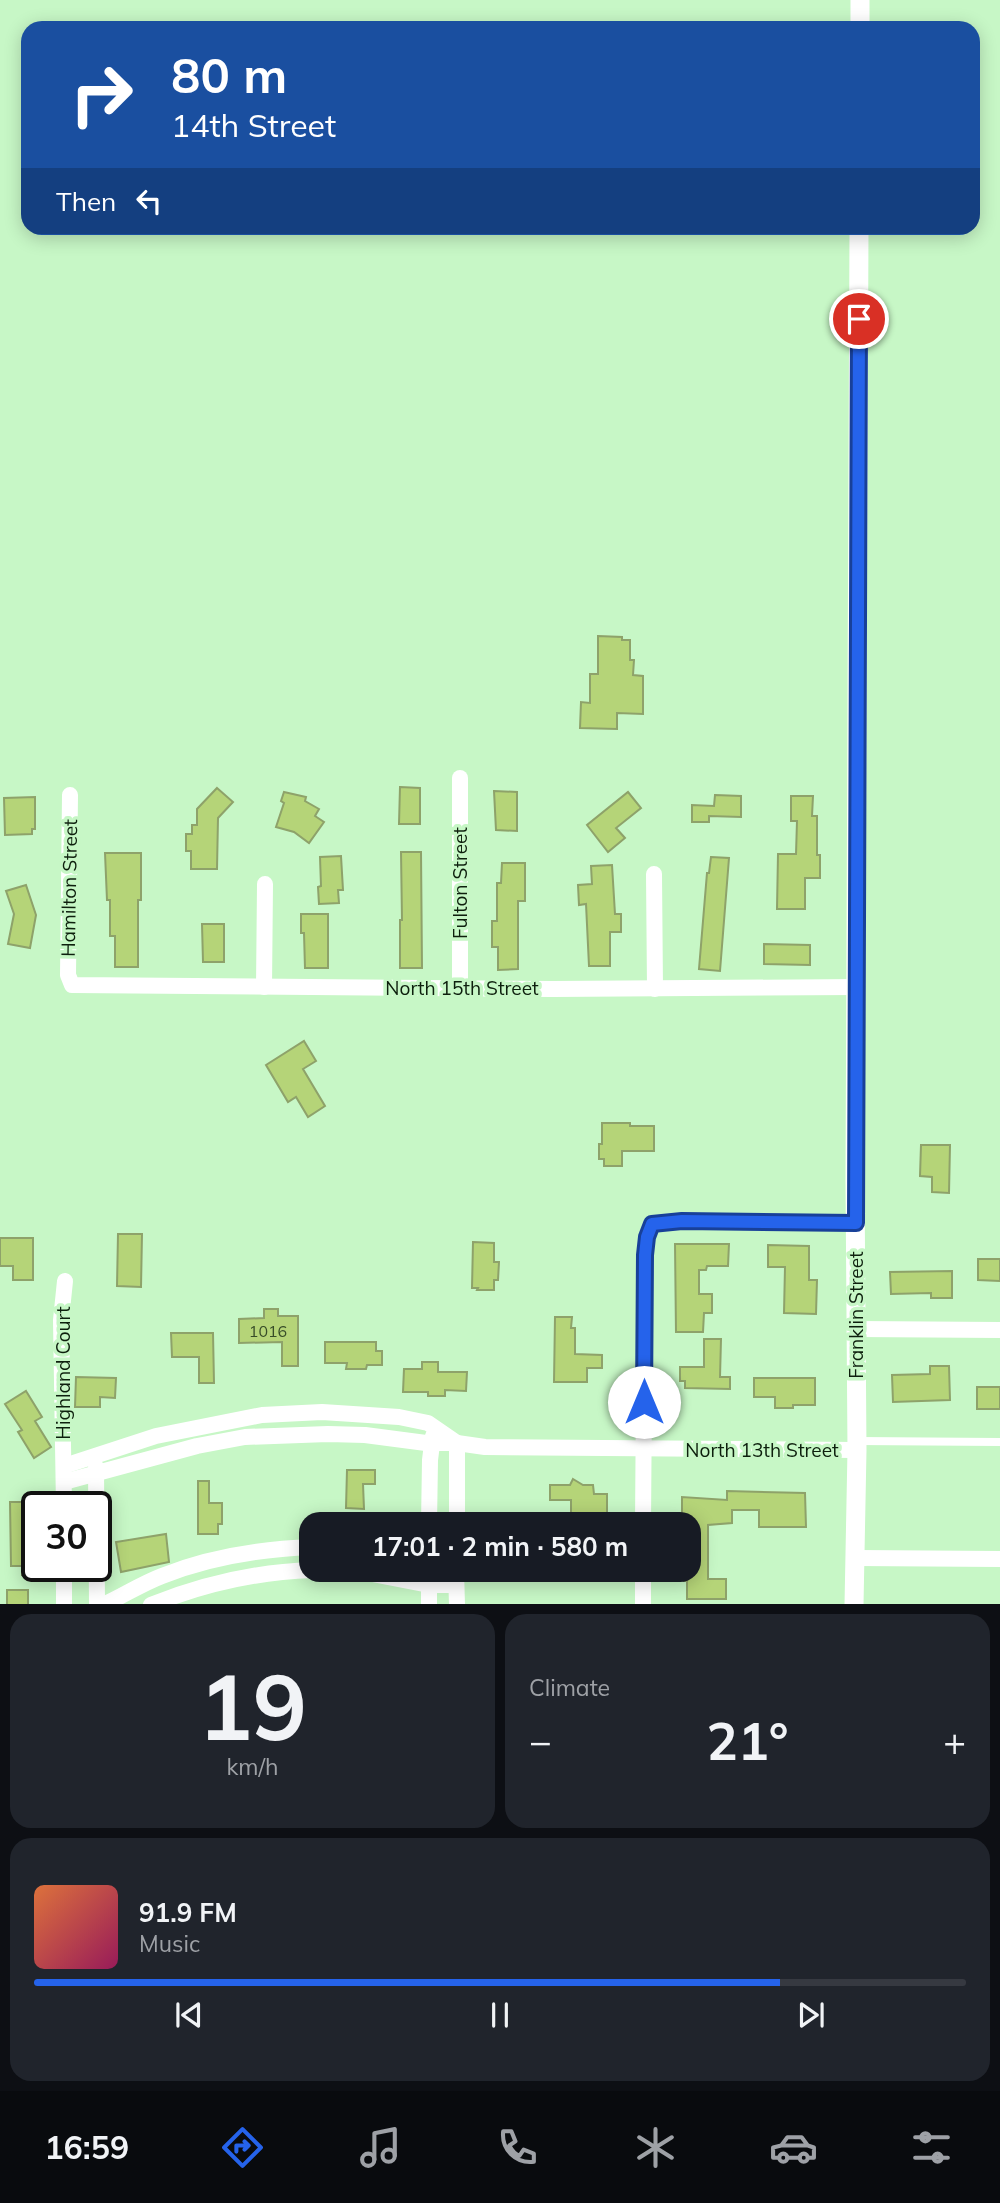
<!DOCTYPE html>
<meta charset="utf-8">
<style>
:root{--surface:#171b24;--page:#20242c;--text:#f1f3f6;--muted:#9ea1a6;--line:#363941;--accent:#2563eb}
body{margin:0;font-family:Mulish,sans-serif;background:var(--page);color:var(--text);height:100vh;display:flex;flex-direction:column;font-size:26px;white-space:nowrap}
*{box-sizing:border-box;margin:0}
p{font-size:23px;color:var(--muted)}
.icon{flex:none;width:38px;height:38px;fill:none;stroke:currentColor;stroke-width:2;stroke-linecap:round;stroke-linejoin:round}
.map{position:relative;height:1604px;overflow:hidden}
.side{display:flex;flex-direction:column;gap:10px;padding:10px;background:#0d0f14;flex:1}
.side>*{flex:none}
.guide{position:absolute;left:21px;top:21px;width:959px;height:214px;border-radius:21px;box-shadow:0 4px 18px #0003;background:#1a4fa0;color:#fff;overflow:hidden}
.speed{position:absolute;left:21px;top:1491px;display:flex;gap:14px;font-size:35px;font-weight:700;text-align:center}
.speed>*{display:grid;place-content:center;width:91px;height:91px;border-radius:50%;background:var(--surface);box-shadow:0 4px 18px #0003;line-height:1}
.speed .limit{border:4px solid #111;border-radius:10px;background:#fff;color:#111}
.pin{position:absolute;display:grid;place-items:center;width:60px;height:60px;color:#fff;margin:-30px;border:4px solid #fff;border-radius:50%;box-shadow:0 2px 7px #0007}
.me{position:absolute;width:77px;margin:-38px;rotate:0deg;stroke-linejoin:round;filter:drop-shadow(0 0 5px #0008)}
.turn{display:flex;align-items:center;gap:24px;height:147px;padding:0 35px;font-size:32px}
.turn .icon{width:91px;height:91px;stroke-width:2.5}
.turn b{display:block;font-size:49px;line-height:60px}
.then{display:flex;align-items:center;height:66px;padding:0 35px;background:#0003;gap:14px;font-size:26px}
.big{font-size:52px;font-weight:700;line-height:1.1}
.side .tile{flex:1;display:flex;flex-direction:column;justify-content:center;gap:10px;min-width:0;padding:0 24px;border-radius:21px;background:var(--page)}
.side .dial{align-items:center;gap:0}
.dial b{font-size:91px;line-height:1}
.song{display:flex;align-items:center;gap:21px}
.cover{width:84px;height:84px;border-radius:10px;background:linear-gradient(135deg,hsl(20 70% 55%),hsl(330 70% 35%))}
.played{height:7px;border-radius:4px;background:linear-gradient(90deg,var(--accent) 80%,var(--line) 80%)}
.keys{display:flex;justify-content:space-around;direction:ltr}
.heat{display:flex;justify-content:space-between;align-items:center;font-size:38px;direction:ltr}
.side .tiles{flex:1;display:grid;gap:10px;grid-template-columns:1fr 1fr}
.tile:last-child{grid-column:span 2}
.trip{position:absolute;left:299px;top:1512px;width:402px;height:70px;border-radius:21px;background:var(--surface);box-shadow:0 4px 18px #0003;font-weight:700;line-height:70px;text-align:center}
.dock{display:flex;height:112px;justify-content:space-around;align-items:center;background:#090b0e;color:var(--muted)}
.dock .icon{width:49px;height:49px}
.dock .selected{color:var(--accent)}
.dock b{font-size:32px;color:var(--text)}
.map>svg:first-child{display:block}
</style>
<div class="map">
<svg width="1000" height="1605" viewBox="0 0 1000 1605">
<rect width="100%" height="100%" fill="#c7f7c6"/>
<g fill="#b5d478" stroke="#8ea26a" stroke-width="2">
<path d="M598,636l24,1v3h8v20h4l-1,15 10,1v38l-26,-1v16l-37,-1 1,-26 9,1v-29h8z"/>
<path d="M400,787l20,1v36h-21z"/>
<path d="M217,788l16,14 -15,16 -1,51h-26v-18h-5v-17h6v-9h5v-16z"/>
<path d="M494,791l23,1v39l-21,-1z"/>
<path d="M284,792l22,5 -1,4 14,8 -4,7 9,6 -15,21 -15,-11 -18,-5 8,-24 -3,-2z"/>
<path d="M628,792l13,16 -25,20 9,10 -17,14 -21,-27z"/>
<path d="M715,795l26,1v21l-32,-1v6h-17v-17l22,1z"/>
<path d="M791,796h22l-1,20h5v39h3v23h-15v31h-28l1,-55h18l1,-33h-6z"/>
<path d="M35,797v32h-3v5l-27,1 -1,-37z"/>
<path d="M401,852h20l1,116h-22v-48h2z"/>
<path d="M105,853h36v47h-3v67h-23v-31h-5v-36h-3z"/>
<path d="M341,856l2,34h-5l1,13 -20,1 -1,-17 3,-1 -1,-29z"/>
<path d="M711,857l18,1 -9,113 -21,-2 8,-96h2z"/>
<path d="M502,863h23v38h-7v68l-20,1v-23h-6v-26h5v-38h4z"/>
<path d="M612,865l3,49h6v18h-11v34h-21l-3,-62 -7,1 -1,-20 14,-1 -1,-18z"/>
<path d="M26,885l10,30 -6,33 -22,-4 6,-30 -8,-23z"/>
<path d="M301,914h27v54h-23l-1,-35h-3z"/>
<path d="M202,924h22v38h-21z"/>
<path d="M764,944l46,1v20l-46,-1z"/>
<path d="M304,1041l12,20 -13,8 22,37 -17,11 -12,-20 -8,5 -22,-37z"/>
<path d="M602,1123h28v3h24v25h-32v15h-18v-7h-5v-15h3z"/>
<path d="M921,1145h29l-1,48 -17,-1v-15l-12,-1z"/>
<path d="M118,1234h24l-1,53 -24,-1z"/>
<path d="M0,1238h33v42h-20v-14h-13z"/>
<path d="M473,1242l21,1v19h5l-1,18h-4v10h-17l1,-2h-6z"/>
<path d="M675,1244h54l-1,22h-21l-1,4h-7v24h13v19h-8l-1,19h-27z"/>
<path d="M768,1245l41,1v34h8l-1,34 -32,-1 1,-46h-17z"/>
<path d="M978,1259h22v22l-22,-1z"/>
<path d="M952,1271v27h-21v-5l-40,1 -1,-22z"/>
<path d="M264,1309h14v7h20v50h-16v-24l-43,1v-24l25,-1z"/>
<path d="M555,1317h17l-1,11h4v26l27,1v13h-15v14h-33z"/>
<path d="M171,1333h42l1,50h-15v-26h-27z"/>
<path d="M704,1339h17l-1,38h10v12l-45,-1v-7h-5v-14h24z"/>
<path d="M325,1342h51v9h6v14h-15l-1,4h-20l1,-6h-22z"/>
<path d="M422,1362h16v10h29l-1,19 -21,-1v6h-17v-4h-25l1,-23h18z"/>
<path d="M930,1366h19l1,34 -57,2 -1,-27 38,-1z"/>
<path d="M76,1377l40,1 -1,20 -15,-1v10h-25z"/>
<path d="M754,1378h61v27h-22v3h-18v-11h-21z"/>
<rect x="977" y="1387" width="23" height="22"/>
<path d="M26,1391l16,26 -7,4 16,26 -17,11 -16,-26 4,-2 -17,-26z"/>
<path d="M347,1470h28v14h-12l1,25 -18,-1z"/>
<path d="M573,1479l10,6h10l1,9h13v19h-13v8l-23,1v-22h-21v-15h20z"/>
<path d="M198,1481h11v22h13v21h-4v10h-20z"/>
<path d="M727,1491l78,2 1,34h-47v-17h-27v13l-24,2v54h18v20h-39v-18h-3v-11h6v-48h-8v-25l45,3z"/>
<path d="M10,1502h22l1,62h4v11h-15v-9h-11z"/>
<path d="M166,1534l3,28 -48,10 -5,-30z"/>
<rect x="7" y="1590" width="21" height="15"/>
</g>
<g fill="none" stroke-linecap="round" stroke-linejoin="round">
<path stroke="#fff" stroke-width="8" d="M857,1441l143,1"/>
<g stroke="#fff" stroke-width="16">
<path d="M460,778v210"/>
<path d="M70,795l-2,180 4,10 481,4 304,-2"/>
<path d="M654,874l1,115"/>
<path d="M264,987l1,-103"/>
<path d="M857,1329l143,1"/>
<path d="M64,1466l92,-30 106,-21 60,-3 77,5 29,6 29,20v81"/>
<path d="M96,1467l1,138"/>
<path d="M64,1482l133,-36 48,-9 83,-3 37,1 61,8h31l28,4 372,3"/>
<path d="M64,1507l-3,-187 4,-39"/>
<path d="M429,1524l1,-64 3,-24"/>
<path d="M643,1524l2,-269 2,-18 5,-13 30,-3 174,2"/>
<path d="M856,1558l144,1"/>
<path d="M64,1566v39"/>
<path d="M320,1570l42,2 67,13h27"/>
<path d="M429,1570v35"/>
<path d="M456,1570l1,35"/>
<path d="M103,1605c20,-9 38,-21 59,-29 47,-19 99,-27 150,-29"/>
<path d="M151,1605c52,-21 104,-33 161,-35"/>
<path d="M643,1605v-35"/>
</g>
<g stroke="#fff" stroke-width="19">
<path d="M860,0v28"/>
<path d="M854,1605l3,-155 -2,-269 4,-953"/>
</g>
</g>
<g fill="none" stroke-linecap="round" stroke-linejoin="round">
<defs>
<path id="route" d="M644,1402l1,-147 2,-18 5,-13 30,-3 174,2 3,-904"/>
</defs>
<use href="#route" stroke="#184099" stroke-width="18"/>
<use href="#route" stroke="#2563eb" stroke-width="12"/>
</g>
<g text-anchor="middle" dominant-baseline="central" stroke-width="7" stroke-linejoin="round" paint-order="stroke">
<g font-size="16" fill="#374c28">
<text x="268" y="1331">1016</text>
</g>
<g font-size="19" fill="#0d1f0d" stroke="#c7f7c6">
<text transform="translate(460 883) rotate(-90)">Fulton Street</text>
<text transform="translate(69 888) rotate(-89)">Hamilton Street</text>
<text x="462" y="988">North 15th Street</text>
<text transform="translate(856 1315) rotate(-90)">Franklin Street</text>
<text transform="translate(63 1373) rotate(-90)">Highland Court</text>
<text x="762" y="1450">North 13th Street</text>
</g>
</g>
</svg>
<div class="speed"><div class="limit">30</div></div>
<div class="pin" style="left:859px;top:319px;background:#d93025"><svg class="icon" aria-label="arrive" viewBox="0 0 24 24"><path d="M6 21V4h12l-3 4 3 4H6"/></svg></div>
<svg class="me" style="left:644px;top:1402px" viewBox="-20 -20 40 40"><circle r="19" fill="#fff"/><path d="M0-13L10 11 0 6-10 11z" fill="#2563eb"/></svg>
<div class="trip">17:01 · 2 min · 580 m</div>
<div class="guide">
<div class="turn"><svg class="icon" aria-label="right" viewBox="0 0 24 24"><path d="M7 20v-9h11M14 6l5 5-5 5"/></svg><div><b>80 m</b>14th Street</div></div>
<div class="then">Then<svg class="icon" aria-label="left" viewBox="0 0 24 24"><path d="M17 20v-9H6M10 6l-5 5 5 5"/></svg></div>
</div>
</div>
<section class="side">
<div class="tiles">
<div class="tile dial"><b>19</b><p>km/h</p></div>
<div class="tile"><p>Climate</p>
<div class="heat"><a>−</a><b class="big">21°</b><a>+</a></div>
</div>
<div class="tile">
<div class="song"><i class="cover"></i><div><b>91.9 FM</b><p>Music</p></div></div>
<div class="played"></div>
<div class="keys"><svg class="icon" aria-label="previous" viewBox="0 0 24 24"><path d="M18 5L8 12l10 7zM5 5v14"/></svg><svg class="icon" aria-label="pause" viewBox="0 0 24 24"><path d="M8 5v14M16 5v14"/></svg><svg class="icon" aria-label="next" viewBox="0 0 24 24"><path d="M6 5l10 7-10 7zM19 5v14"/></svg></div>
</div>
</div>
</section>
<nav class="dock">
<b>16:59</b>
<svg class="icon selected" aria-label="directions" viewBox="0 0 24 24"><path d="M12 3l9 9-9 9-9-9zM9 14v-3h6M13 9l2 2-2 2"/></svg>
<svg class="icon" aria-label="music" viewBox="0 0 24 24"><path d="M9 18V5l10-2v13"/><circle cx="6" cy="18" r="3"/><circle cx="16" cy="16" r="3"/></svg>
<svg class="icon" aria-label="phone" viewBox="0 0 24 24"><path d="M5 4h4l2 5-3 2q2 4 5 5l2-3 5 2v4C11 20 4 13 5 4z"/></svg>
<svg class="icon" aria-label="climate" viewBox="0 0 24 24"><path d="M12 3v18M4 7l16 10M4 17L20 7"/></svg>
<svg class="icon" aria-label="car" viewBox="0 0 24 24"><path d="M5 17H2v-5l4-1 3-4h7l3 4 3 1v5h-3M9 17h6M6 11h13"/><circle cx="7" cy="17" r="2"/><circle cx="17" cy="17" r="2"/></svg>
<svg class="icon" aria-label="filters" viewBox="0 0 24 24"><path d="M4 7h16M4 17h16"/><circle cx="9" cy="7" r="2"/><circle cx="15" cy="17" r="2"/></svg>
</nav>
